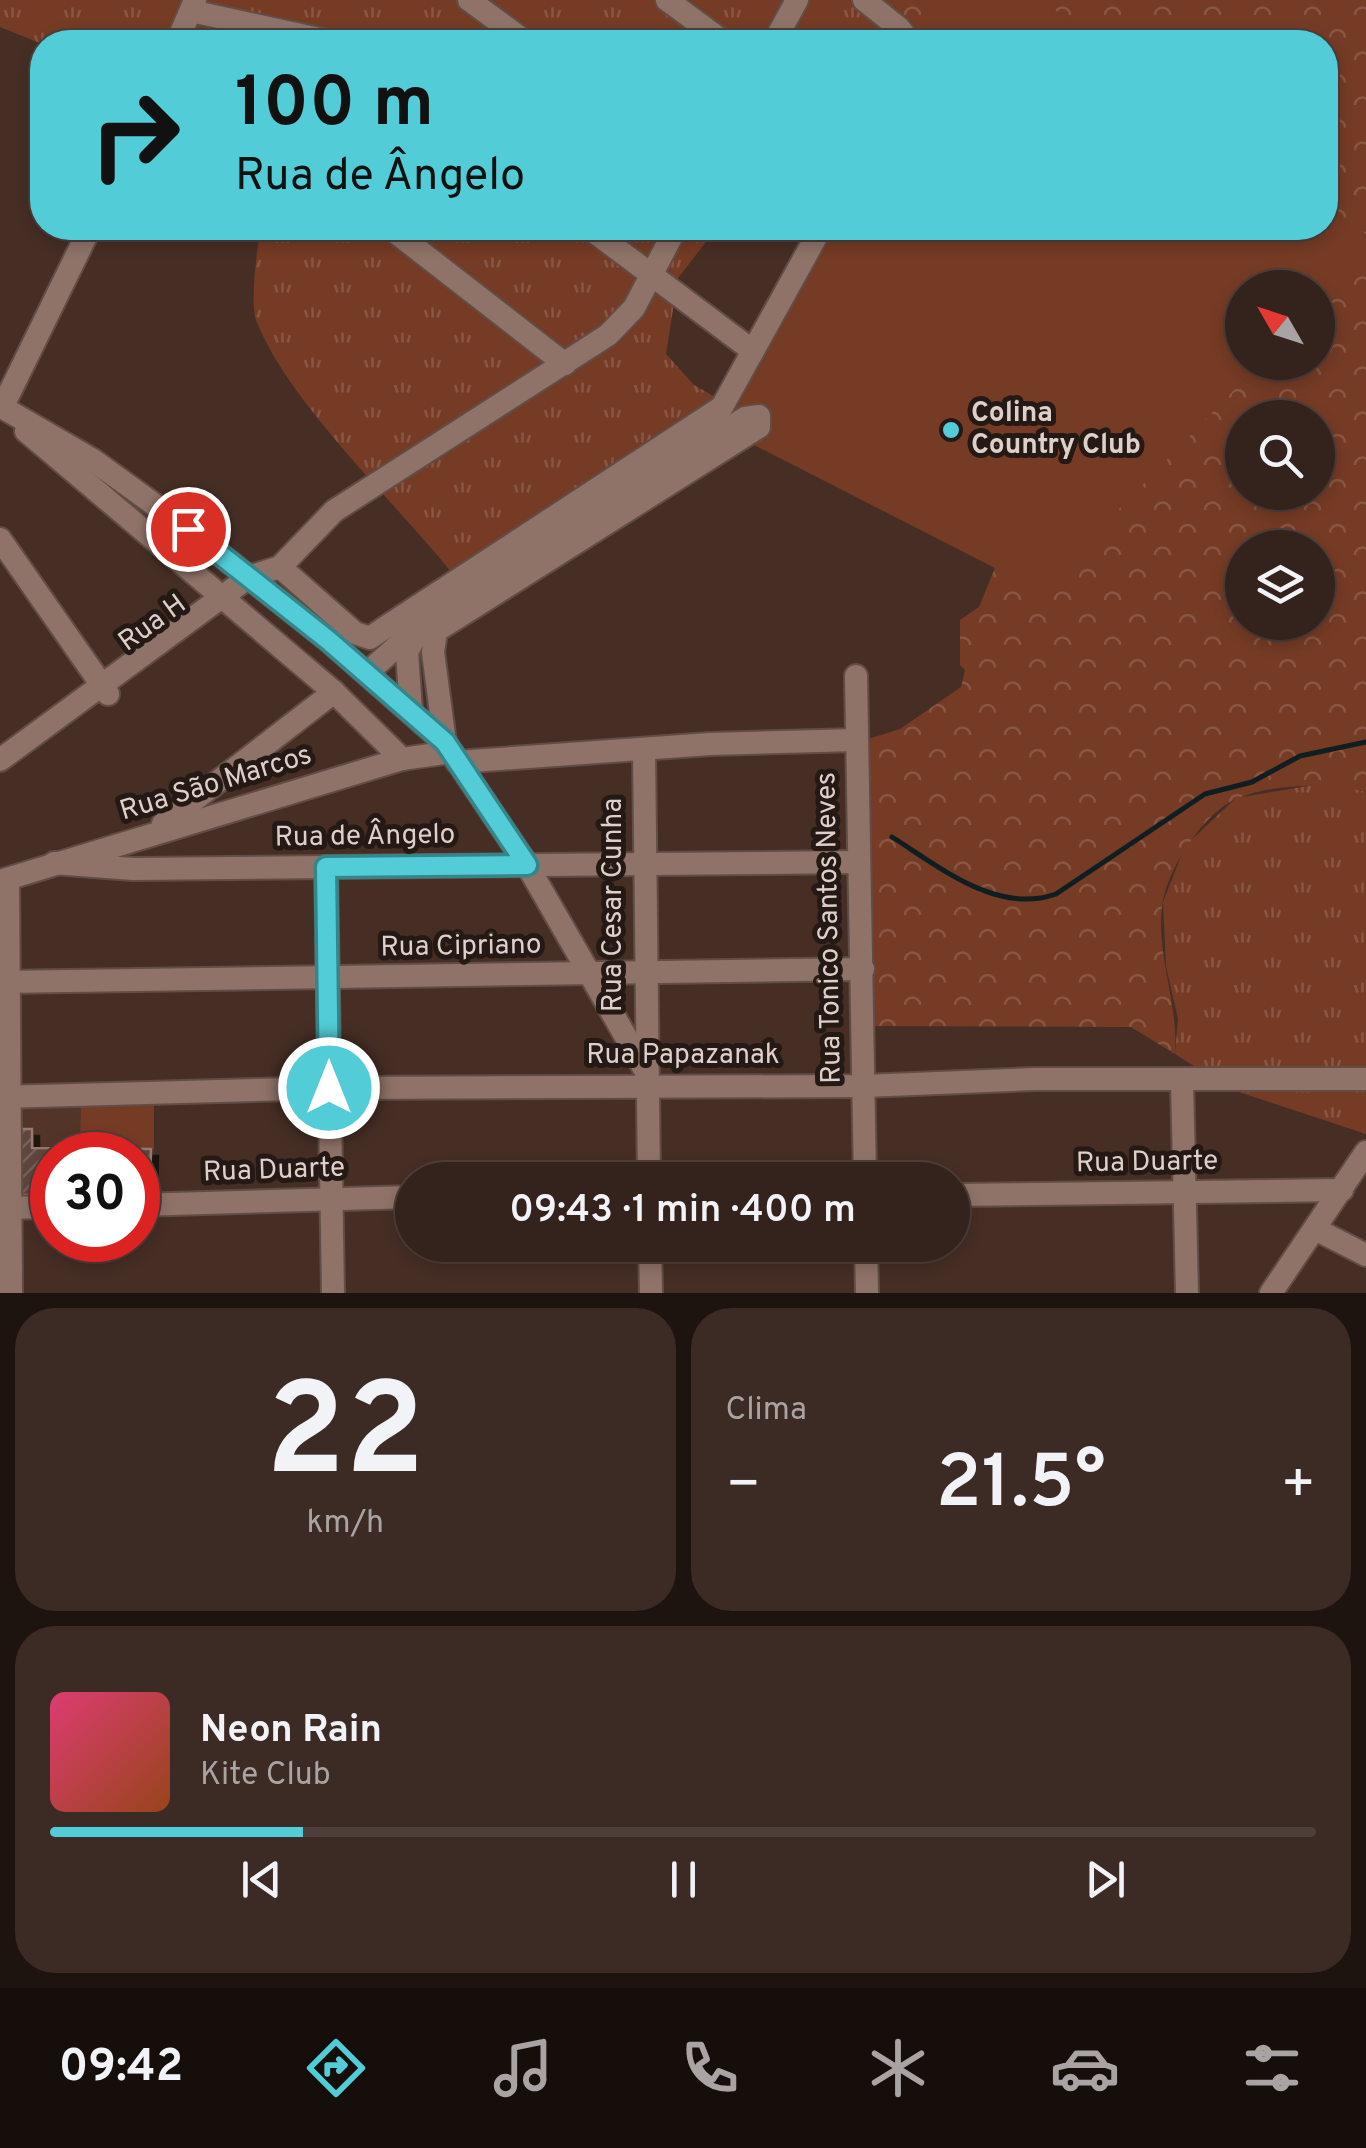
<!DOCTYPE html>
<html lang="pt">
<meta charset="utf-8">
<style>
:root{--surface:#34221c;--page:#3c2a25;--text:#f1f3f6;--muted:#a9a4a3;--line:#4e3f3b;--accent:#52ccd6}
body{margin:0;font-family:Overpass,sans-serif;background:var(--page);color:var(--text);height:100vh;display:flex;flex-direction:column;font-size:38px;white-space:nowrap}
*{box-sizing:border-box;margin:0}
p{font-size:32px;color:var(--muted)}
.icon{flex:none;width:55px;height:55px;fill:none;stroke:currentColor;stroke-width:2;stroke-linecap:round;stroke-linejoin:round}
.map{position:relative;height:1293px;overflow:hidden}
.panel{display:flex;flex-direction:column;gap:15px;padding:15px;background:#1d130f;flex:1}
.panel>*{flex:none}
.hud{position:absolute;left:30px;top:30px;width:1308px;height:210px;border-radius:40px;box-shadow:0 5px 15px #0003,0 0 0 2px var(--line);background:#52ccd6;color:#111;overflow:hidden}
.needle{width:65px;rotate:309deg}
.buttons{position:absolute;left:1225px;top:270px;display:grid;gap:20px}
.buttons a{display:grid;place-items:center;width:110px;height:110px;border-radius:50%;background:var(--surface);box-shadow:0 5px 15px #0003,0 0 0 2px var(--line);font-size:50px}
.speed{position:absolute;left:30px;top:1132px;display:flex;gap:20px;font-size:50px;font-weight:700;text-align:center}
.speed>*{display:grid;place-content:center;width:130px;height:130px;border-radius:50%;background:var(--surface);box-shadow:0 5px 15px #0003,0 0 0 2px var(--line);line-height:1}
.speed .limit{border:15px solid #d22;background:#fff;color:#111}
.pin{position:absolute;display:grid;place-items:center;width:85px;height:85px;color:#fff;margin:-42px;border:5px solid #fff;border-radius:50%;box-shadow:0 2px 10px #0007}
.me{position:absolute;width:110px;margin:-55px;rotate:0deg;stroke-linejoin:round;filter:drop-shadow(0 0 8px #0008)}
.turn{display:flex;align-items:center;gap:35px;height:210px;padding:0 40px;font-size:45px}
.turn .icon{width:130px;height:130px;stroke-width:2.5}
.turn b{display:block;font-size:70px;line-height:85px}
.big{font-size:75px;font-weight:600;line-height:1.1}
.panel .tile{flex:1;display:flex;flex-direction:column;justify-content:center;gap:15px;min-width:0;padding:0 35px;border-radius:40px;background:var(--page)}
.panel .dial{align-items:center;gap:0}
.dial b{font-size:130px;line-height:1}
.song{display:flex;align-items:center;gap:30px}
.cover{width:120px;height:120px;border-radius:15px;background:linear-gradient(135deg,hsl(340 70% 55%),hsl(20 70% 35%))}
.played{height:10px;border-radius:5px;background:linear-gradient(90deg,var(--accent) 20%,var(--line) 20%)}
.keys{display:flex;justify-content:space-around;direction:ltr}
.heat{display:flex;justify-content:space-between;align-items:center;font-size:55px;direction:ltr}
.panel .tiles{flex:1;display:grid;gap:15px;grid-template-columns:1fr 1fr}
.tile:last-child{grid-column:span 2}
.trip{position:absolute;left:395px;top:1162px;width:575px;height:100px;border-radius:50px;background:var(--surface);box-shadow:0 5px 15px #0003,0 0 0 2px var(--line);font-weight:600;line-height:100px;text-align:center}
.tab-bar{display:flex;height:160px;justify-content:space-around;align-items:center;background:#150e0b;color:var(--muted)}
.tab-bar .icon{width:70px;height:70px}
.tab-bar .active{color:var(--accent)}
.tab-bar b{font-size:45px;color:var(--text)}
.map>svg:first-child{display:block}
</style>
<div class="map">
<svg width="1366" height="1293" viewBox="0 0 1366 1293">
<defs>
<pattern id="grass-tufts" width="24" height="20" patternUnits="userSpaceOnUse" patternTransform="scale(2.5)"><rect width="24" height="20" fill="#753b25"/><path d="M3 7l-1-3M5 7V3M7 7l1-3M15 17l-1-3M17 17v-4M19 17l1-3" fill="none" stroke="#885643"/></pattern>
<pattern id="forest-crowns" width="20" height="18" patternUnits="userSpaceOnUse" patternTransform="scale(2.5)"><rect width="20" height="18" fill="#753b25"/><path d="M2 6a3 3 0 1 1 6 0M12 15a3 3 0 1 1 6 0" fill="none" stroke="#885643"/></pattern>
<pattern id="building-hatch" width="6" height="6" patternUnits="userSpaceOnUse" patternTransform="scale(2.5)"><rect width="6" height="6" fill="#5e453c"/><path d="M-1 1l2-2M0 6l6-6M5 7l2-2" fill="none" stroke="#755f57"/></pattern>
<filter id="shadow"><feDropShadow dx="7" dy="7" stdDeviation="0" flood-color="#0009"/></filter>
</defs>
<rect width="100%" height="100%" fill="#462e25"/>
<path fill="#533429" d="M154,1104v91h-16v-40h-86v40h-33l-1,-90z"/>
<g fill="url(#grass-tufts)">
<path d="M0,0h891l24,42 -873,2 -42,-17z"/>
<path d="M261,228h456l-39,50 -12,76 28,31 51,29 -285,169c-58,-75 -171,-178 -204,-263 -6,-18 1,-73 5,-92z"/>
<path d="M1332,782l34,10v342l-136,-45 -55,-35 3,-35 -12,-53 -3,-64 22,-56 51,-48z"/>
</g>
<path fill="url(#forest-crowns)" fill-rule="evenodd" d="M891,0h475v792c-35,-10 -93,-8 -128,6 -33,13 -69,69 -75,103 -9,49 16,102 12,153l-44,-27 -272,-1 -13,-280 54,-17 61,-42 4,-17 -5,-5v-45l19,-13 18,-44 237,-271 91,-64v-186h-410zM1242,288h76v74h-76zM1242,418h76v74h-76zM1242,548h76v74h-76z"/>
<g fill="#753b25">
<path d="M942,0h99l59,42h-180z"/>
<path d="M1325,205l41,29v19l-48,50v-15h-76v74l18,1 -220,228 -288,-147 -21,-29 95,-187h499z"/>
<path d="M81,1104h73v45h-74z"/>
</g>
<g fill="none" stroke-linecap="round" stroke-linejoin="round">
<path stroke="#0f1e20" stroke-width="5" d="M892,837c48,30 105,78 164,57l149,-100 47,-12 48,-26 66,-14"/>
</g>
<path fill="url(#building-hatch)" stroke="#967a70" stroke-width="2.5" filter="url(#shadow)" d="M20,1129h12v19l119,1 -1,37h-12v-31h-86v31h-20v9h-13z"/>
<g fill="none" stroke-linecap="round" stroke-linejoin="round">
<defs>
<g id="minor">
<path d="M469,0l57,42"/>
<path d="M667,0l57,42"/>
<path d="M864,0l35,28 11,14"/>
<path d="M191,11l142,31"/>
<path d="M177,42l18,-42"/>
<path d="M774,42l23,-42"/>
<path d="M390,228l175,136"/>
<path d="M589,228l164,123"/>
<path d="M0,406l93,54 95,69 140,111 117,103 82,122 118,205"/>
<path d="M2,408l88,-180"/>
<path d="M26,431l308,261 68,67"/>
<path d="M0,539l108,155"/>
<path d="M280,567l75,66 15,5 13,-9 339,-222 99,-179"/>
<path d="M367,673l46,-41"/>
<path d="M856,676l9,504"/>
<path d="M411,710l-4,-58 18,-34 320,-200 14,-2v11l-323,204 -3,21 12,91"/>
<path d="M644,749l5,431"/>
<path d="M0,760l249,-183 31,-10 54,-56 274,-176 26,-27 42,-80"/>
<path d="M457,762l253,-18 146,-4"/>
<path d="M163,824l171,-132"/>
<path d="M54,863l79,6 724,-7"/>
<path d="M326,867l7,426"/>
<path d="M8,879l3,414"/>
<path d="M0,881l402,-122 49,-7"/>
<path d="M0,982l863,-13"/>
<path d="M1182,1081l5,212"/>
<path d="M0,1097l329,-9 535,-2 171,-7h331"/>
<path d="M952,1195l390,-5"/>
<path d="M138,1205l274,-8"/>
<path d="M0,1208l52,-1"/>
<path d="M1315,1229l51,26"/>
<path d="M650,1245l1,48"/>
<path d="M866,1245l1,48"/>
<path d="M1271,1293l95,-141"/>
</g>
</defs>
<use href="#minor" stroke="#614d45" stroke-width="26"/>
<use href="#minor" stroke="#8f7369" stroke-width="22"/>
</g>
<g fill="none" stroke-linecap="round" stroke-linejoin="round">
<defs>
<path id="route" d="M188,529l140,111 117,102 82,123 -201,2 3,221"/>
</defs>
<use href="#route" stroke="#35858b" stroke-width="25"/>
<use href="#route" stroke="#52ccd6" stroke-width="18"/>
</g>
<circle fill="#52ccd6" stroke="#241915" stroke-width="4" cx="951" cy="430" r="10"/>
<g text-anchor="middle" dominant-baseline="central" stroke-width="10" stroke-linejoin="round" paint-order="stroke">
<g font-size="28" font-weight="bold" fill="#decfc9" stroke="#241915" text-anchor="start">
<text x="971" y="414">Colina<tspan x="971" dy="32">Country Club</tspan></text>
</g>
<g font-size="28" fill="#decfc9" stroke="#241915">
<text transform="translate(153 624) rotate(-36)">Rua H</text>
<text transform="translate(216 784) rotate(-17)">Rua São Marcos</text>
<text transform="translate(365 837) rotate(-1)">Rua de Ângelo</text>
<text transform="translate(614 905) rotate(-90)">Rua Cesar Cunha</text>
<text transform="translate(830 928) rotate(-91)">Rua Tonico Santos Neves</text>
<text transform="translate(461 947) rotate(-1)">Rua Cipriano</text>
<text x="683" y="1056">Rua Papazanak</text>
<text transform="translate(1147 1163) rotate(-1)">Rua Duarte</text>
<text transform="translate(274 1171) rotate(-2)">Rua Duarte</text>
</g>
</g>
</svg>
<div class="buttons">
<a><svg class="needle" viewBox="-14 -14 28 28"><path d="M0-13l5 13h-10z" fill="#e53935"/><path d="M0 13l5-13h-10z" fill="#a9a4a3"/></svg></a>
<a><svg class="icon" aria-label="search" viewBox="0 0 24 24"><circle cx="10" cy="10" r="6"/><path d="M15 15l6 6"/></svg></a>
<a><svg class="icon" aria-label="layers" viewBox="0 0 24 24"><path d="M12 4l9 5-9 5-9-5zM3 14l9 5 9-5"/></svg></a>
</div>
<div class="speed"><div class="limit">30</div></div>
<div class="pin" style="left:188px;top:529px;background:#d93025"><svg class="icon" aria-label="arrive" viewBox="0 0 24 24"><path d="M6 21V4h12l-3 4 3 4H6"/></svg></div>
<svg class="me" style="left:329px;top:1088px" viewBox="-20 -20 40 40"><circle r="17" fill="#52ccd6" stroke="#fff" stroke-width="3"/><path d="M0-11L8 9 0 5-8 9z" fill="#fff"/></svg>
<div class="trip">09:43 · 1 min · 400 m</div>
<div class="hud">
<div class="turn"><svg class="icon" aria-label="right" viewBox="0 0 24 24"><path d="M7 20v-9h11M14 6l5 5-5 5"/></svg><div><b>100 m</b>Rua de Ângelo</div></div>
</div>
</div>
<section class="panel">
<div class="tiles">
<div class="tile dial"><b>22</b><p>km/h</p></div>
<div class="tile"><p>Clima</p>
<div class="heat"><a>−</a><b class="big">21.5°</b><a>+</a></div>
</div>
<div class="tile">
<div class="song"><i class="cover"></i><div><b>Neon Rain</b><p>Kite Club</p></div></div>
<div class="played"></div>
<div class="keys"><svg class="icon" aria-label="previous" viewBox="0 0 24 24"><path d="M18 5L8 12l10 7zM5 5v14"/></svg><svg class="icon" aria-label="pause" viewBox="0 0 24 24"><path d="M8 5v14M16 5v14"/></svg><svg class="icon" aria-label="next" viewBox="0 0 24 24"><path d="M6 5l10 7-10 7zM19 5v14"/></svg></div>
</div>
</div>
</section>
<nav class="tab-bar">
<b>09:42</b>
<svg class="icon active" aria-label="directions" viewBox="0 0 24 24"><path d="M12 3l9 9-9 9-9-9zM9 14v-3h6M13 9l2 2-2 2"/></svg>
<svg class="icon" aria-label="music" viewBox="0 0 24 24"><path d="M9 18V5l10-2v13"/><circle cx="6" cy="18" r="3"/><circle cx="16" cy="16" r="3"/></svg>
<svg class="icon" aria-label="phone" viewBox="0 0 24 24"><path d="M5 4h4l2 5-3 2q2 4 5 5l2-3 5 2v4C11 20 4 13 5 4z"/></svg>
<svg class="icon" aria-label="climate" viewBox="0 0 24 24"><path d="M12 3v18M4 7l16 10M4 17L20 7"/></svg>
<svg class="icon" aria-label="car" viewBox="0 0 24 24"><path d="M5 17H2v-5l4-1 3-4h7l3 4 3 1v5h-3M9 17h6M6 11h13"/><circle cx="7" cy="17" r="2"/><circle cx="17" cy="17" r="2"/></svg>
<svg class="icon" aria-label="filters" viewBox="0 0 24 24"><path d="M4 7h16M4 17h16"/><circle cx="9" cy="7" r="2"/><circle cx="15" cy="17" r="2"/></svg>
</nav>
